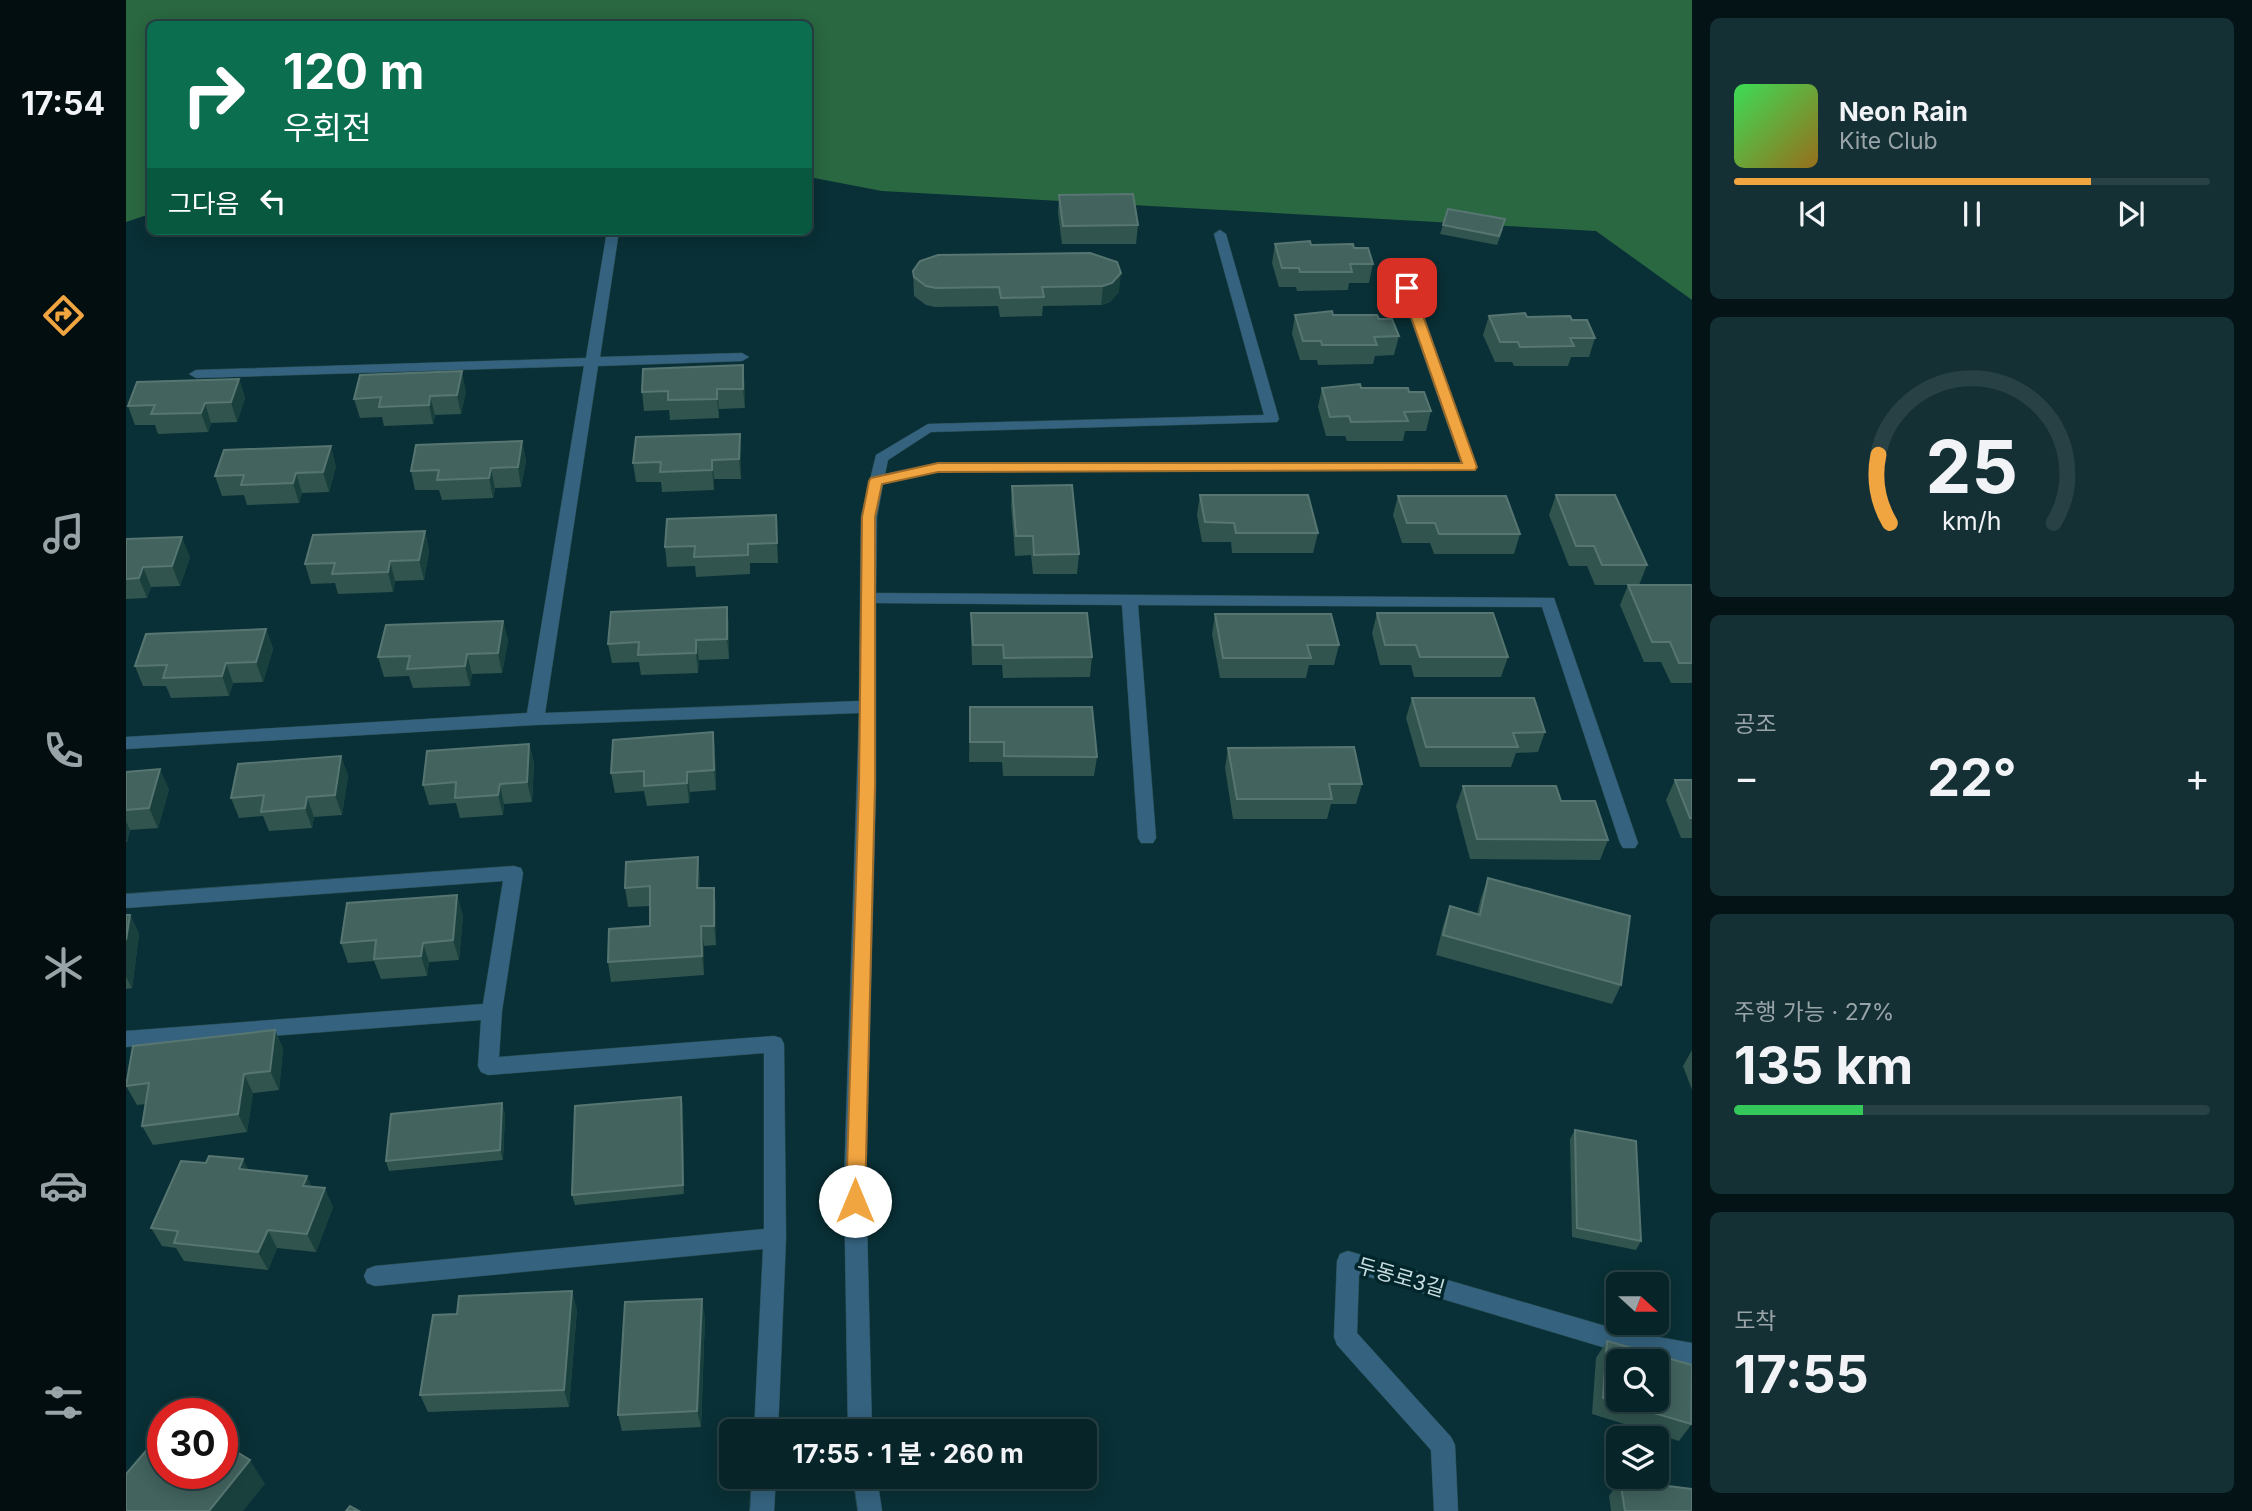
<!DOCTYPE html>
<html lang="ko">
<meta charset="utf-8">
<style>
:root{--surface:#072428;--page:#153034;--text:#f1f3f6;--muted:#98a4a8;--line:#284145;--accent:#f1a540}
body{margin:0;font-family:Inter,"Noto Sans KR",sans-serif;background:var(--page);color:var(--text);height:100vh;display:flex;flex-direction:column;font-size:26px;white-space:nowrap}
*{box-sizing:border-box;margin:0}
p{font-size:23px;color:var(--muted)}
.icon{flex:none;width:38px;height:38px;fill:none;stroke:currentColor;stroke-width:2;stroke-linecap:round;stroke-linejoin:round}
.map{position:relative;flex:1;overflow:hidden}
.sheet{display:flex;flex-direction:column;gap:18px;padding:18px;background:#041416;width:560px}
.sheet>*{flex:none}
.top-card{position:absolute;left:21px;top:21px;width:665px;height:214px;border-radius:10px;box-shadow:0 4px 18px #0003,0 0 0 2px var(--line);background:#0b6e4f;color:#fff;overflow:hidden}
.needle{width:46px;rotate:111deg}
.tools{position:absolute;left:1480px;top:1272px;display:grid;gap:14px}
.tools a{display:grid;place-items:center;width:63px;height:63px;border-radius:10px;background:var(--surface);box-shadow:0 4px 18px #0003,0 0 0 2px var(--line);font-size:35px}
.speed{position:absolute;left:21px;top:1398px;display:flex;gap:14px;font-size:35px;font-weight:700;text-align:center}
.speed>*{display:grid;place-content:center;width:91px;height:91px;border-radius:50%;background:var(--surface);box-shadow:0 4px 18px #0003,0 0 0 2px var(--line);line-height:1}
.speed .limit{border:10px solid #d22;background:#fff;color:#111}
.pin{position:absolute;display:grid;place-items:center;width:60px;height:60px;color:#fff;margin:-30px;border-radius:14px;box-shadow:0 4px 10px #0006}
.me{position:absolute;width:77px;margin:-38px;rotate:0deg;stroke-linejoin:round;filter:drop-shadow(0 0 5px #0008)}
.turn{display:flex;align-items:center;gap:24px;height:147px;padding:0 21px;font-size:32px}
.turn .icon{width:91px;height:91px;stroke-width:2.5}
.turn b{display:block;font-size:49px;line-height:60px}
.then{display:flex;align-items:center;height:66px;padding:0 21px;background:#0003;gap:14px;font-size:26px}
.big{font-size:52px;font-weight:700;line-height:1.1}
.sheet .widget{flex:1;display:flex;flex-direction:column;justify-content:center;gap:10px;min-width:0;padding:0 24px;border-radius:10px;background:var(--page)}
.sheet .dial{align-items:center;gap:0}
.dial svg{height:182px;overflow:visible;fill:none;stroke:var(--line);stroke-width:7;stroke-linecap:round;text-anchor:middle}
.dial text{fill:var(--text);stroke:none}
.song{display:flex;align-items:center;gap:21px}
.cover{width:84px;height:84px;border-radius:10px;background:linear-gradient(135deg,hsl(130 70% 55%),hsl(40 70% 35%))}
.played{height:7px;border-radius:4px;background:linear-gradient(90deg,var(--accent) 75%,var(--line) 75%)}
.keys{display:flex;justify-content:space-around;direction:ltr}
.heat{display:flex;justify-content:space-between;align-items:center;font-size:38px;direction:ltr}
.charge{height:10px;border-radius:5px;background:linear-gradient(90deg,#34c759 27%,var(--line) 0)}
.trip{position:absolute;left:593px;top:1419px;width:378px;height:70px;border-radius:10px;background:var(--surface);box-shadow:0 4px 18px #0003,0 0 0 2px var(--line);font-weight:700;line-height:70px;text-align:center}
main{display:flex;flex:1;min-height:0}
.dock{display:flex;flex-direction:column;width:126px;justify-content:space-around;align-items:center;background:#030e10;color:var(--muted)}
.dock .icon{width:49px;height:49px}
.dock .on{color:var(--accent)}
.dock b{font-size:32px;color:var(--text)}
.map>svg:first-child{display:block}
</style>
<main>
<nav class="dock">
<b>17:54</b>
<svg class="icon on" aria-label="directions" viewBox="0 0 24 24"><path d="M12 3l9 9-9 9-9-9zM9 14v-3h6M13 9l2 2-2 2"/></svg>
<svg class="icon" aria-label="music" viewBox="0 0 24 24"><path d="M9 18V5l10-2v13"/><circle cx="6" cy="18" r="3"/><circle cx="16" cy="16" r="3"/></svg>
<svg class="icon" aria-label="phone" viewBox="0 0 24 24"><path d="M5 4h4l2 5-3 2q2 4 5 5l2-3 5 2v4C11 20 4 13 5 4z"/></svg>
<svg class="icon" aria-label="climate" viewBox="0 0 24 24"><path d="M12 3v18M4 7l16 10M4 17L20 7"/></svg>
<svg class="icon" aria-label="car" viewBox="0 0 24 24"><path d="M5 17H2v-5l4-1 3-4h7l3 4 3 1v5h-3M9 17h6M6 11h13"/><circle cx="7" cy="17" r="2"/><circle cx="17" cy="17" r="2"/></svg>
<svg class="icon" aria-label="filters" viewBox="0 0 24 24"><path d="M4 7h16M4 17h16"/><circle cx="9" cy="7" r="2"/><circle cx="15" cy="17" r="2"/></svg>
</nav>
<div class="map">
<svg width="1566" height="1511" viewBox="0 0 1566 1511">
<rect width="100%" height="100%" fill="#093036"/>
<path fill="#2a6841" d="M0,0h1566v300l-96,-69 -714,-40 -73,-14 -1,-153h-658v190l-24,8z"/>
<g fill="none" stroke-linecap="round" stroke-linejoin="round">
<defs>
<g id="minor">
<path d="M1094,230l6,4 53,185 -2,3 -346,10 -43,28 -3,14 53,-11h523l-61,-175 7,-4 7,4 63,179 -2,3 -537,1 -55,13 -6,33 -1,76 678,5 84,245 -3,5h-12l-3,-5 -78,-236 -404,-2 18,233 -3,5h-12l-3,-5 -16,-233 -246,-2v182l-10,397 6,250h-24l-4,-250 15,-469 -324,12 -409,24v-12l401,-24 57,-347 -388,12 -7,-4 7,-4 390,-12 21,-127h12l-19,126 142,-4 7,4 -7,4 -144,5 -53,347 314,-12 2,-184 15,-62 52,-31 336,-9 -50,-181z"/>
<path d="M388,866l7,2 2,5 -21,138 -3,46 275,-21 7,2 3,6 2,194 -8,194h-24l9,-183 -388,37 -8,-3 -3,-7 3,-7 8,-3 389,-37v-176l-276,22 -7,-3 -3,-6 3,-46 -355,27v-16l357,-27 20,-123 -377,27v-14z"/>
<path d="M1222,1251l271,79 73,13v22l-73,-13 -260,-78 -2,59 94,104 4,8 3,66h-24l-3,-61 -94,-105 -3,-8 3,-76 3,-7z"/>
<path d="M626,1477h24l-2,34h-24z"/>
<path d="M727,1477h24l5,34h-24z"/>
</g>
</defs>
<use href="#minor" stroke="#284c51" stroke-width="1"/>
<use href="#minor" fill="#35637f" fill-rule="evenodd"/>
</g>
<g fill="#31544e">
<path d="M933,195l79,30 -2,19h-74l-4,-31z"/>
<path d="M1317,225l60,4 -6,16 -57,-11z"/>
<path d="M1149,244l36,1 43,3 19,16 -4,19h-20l-1,7 -51,1 -1,-4h-17l-7,-24z"/>
<path d="M964,253l29,39 -9,10 -9,3 -58,1 -1,10 -42,1 -2,-11 -63,1 -9,-2 -12,-9 -1,-25z"/>
<path d="M1169,315h38l46,4 20,17 -5,19 -19,1 -2,8 -55,1 -1,-5h-17l-8,-26z"/>
<path d="M1363,316l38,1 45,3 23,18 -6,19h-18l-3,9h-54l-2,-4h-17l-12,-27z"/>
<path d="M617,365l2,43 -26,1v9l-49,2 -1,-10 -25,1 -2,-19z"/>
<path d="M113,379l6,19 -8,24 -26,1 -3,9 -50,2 -3,-9h-20l-7,-19z"/>
<path d="M1196,388h39l48,4 22,19 -5,20h-21l-2,10h-56l-2,-5h-19l-8,-29z"/>
<path d="M340,391l-5,23 -26,1 -2,9 -49,2 -2,-9 -22,1 -6,-19z"/>
<path d="M614,434l1,19v26h-27v11l-52,2 -1,-10h-25l-3,-19z"/>
<path d="M396,441l4,20 -5,26 -26,1 -2,10 -51,2 -3,-10h-24l-4,-19z"/>
<path d="M210,466l-7,26 -27,1 -3,10 -52,2 -3,-10 -22,1 -7,-20z"/>
<path d="M886,486l67,68 -2,20h-44l-2,-19 -16,1 -4,-51z"/>
<path d="M1074,495l118,38 -5,20h-81l-1,-11h-29l-5,-27z"/>
<path d="M1430,495l91,70 -8,20h-44l-8,-19h-18l-20,-51z"/>
<path d="M1272,496l122,38 -6,20h-80l-4,-11h-28l-9,-28z"/>
<path d="M650,515l2,48h-28v11l-54,3 -1,-11 -28,1 -2,-20z"/>
<path d="M299,531l4,20 -5,29 -29,1 -2,11 -55,2 -3,-11 -24,1 -6,-20z"/>
<path d="M0,539l64,18 -10,29 -29,1 -4,11 -21,1z"/>
<path d="M1502,585l64,3v95h-21l-10,-21h-17l-24,-57z"/>
<path d="M601,607l2,20v32l-30,1 -1,13 -57,2 -2,-13 -27,1 -4,-19z"/>
<path d="M845,613l121,44 -2,20 -87,1 -1,-13h-30l-1,-32z"/>
<path d="M1251,613l131,44 -7,20h-87l-3,-12h-31l-8,-32z"/>
<path d="M1089,614l124,31 -5,20h-25l-3,13h-86l-8,-44z"/>
<path d="M377,621l5,20 -6,32 -30,1 -2,12 -57,2 -4,-12 -25,1 -6,-20z"/>
<path d="M140,629l7,20 -10,33 -30,1 -4,13 -58,2 -5,-12h-23l-8,-20z"/>
<path d="M1286,698l133,34 -7,20 -22,1 -5,14h-91l-14,-49z"/>
<path d="M844,707l127,50 -3,19h-91l-1,-14h-33z"/>
<path d="M587,732l2,20 1,38 -26,2 -1,11 -42,3 -3,-15 -29,2 -4,-20z"/>
<path d="M403,744l5,19 -2,39 -28,2 -1,11 -43,3 -4,-15 -27,2 -6,-20z"/>
<path d="M1102,748l134,36 -6,20h-25l-4,15h-94l-8,-51z"/>
<path d="M215,756l7,20 -6,39 -28,2 -2,11 -43,3 -6,-15 -24,2 -8,-20z"/>
<path d="M0,772l43,17 -11,39 -28,2 -3,12h-1z"/>
<path d="M1549,780h17v58h-11l-15,-38z"/>
<path d="M1337,786l98,15 47,39 -8,20 -130,-1 -14,-53z"/>
<path d="M574,877v11h14l2,19v38l-12,1v29l-93,7 -3,-20 42,-36v-20l-22,1 -3,-19z"/>
<path d="M1362,878l133,107 -9,19 -176,-49 7,-29 7,-20 27,8 4,-16z"/>
<path d="M0,915h4l9,19 -7,54 -6,1z"/>
<path d="M337,915l-4,45 -30,2 -2,14 -46,3 -7,-18 -26,2 -7,-20z"/>
<path d="M149,1030l8,19 -4,41 -26,3 -6,39 -94,13 -11,-19 4,-22 -9,1 -11,-19z"/>
<path d="M1566,1050v40l-9,-24z"/>
<path d="M555,1097l2,9 1,88 -109,11 -3,-10z"/>
<path d="M379,1113l-2,47 -114,11 -3,-10z"/>
<path d="M1449,1130l66,111 -5,9 -64,-13 -2,-98z"/>
<path d="M117,1159l5,11 64,17 21,20 -17,45 -39,-4 -9,22 -84,-9 -8,-13 -14,-2 -11,-18 55,-65z"/>
<path d="M451,1309l-8,98 -141,5 -8,-17z"/>
<path d="M579,1316l-4,111 -79,4 -4,-16z"/>
<path d="M1481,1341l85,24v60h-1l-12,16 -87,-27 4,-56z"/>
<path d="M1494,1480l72,31h-81l-2,-15z"/>
</g>
<g fill="#1a403e">
<path d="M995,273l-2,19 -9,10 -9,3 2,-19z"/>
<path d="M617,365l2,20v23l-2,-19z"/>
<path d="M336,371l4,20 -5,23 -4,-19z"/>
<path d="M113,379l6,19 -8,24 -6,-20z"/>
<path d="M591,389l2,20v9l-2,-19z"/>
<path d="M304,396l5,19 -2,9 -4,-19z"/>
<path d="M79,403l6,20 -3,9 -7,-19z"/>
<path d="M614,434l1,19v26l-2,-20z"/>
<path d="M396,441l4,20 -5,26 -3,-20z"/>
<path d="M205,446l5,20 -7,26 -6,-20z"/>
<path d="M586,460l2,19v11l-2,-20z"/>
<path d="M365,468l4,20 -2,10 -4,-20z"/>
<path d="M170,473l6,20 -3,10 -6,-20z"/>
<path d="M299,531l4,20 -5,29 -5,-20z"/>
<path d="M56,537l8,20 -10,29 -8,-20z"/>
<path d="M264,561l5,20 -2,11 -5,-20z"/>
<path d="M17,567l8,20 -4,11 -8,-20z"/>
<path d="M601,607l2,20v32l-2,-20z"/>
<path d="M377,621l5,20 -6,32 -4,-20z"/>
<path d="M140,629l7,20 -10,33 -7,-20z"/>
<path d="M570,640l3,20 -1,13 -2,-20z"/>
<path d="M341,654l5,20 -2,12 -5,-20z"/>
<path d="M100,663l7,20 -4,13 -7,-20z"/>
<path d="M587,732l2,20 1,38 -2,-20z"/>
<path d="M403,744l5,19 -2,39 -5,-20z"/>
<path d="M215,756l7,20 -6,39 -7,-20z"/>
<path d="M34,769l9,20 -11,39 -9,-20z"/>
<path d="M561,772l3,20 -1,11 -2,-20z"/>
<path d="M374,784l4,20 -1,11 -5,-20z"/>
<path d="M181,797l7,20 -2,11 -7,-20z"/>
<path d="M0,821l4,9 -3,12 -1,-3z"/>
<path d="M572,857l2,20v31l-3,-20z"/>
<path d="M588,888l2,19v38l-2,-19z"/>
<path d="M331,895l6,20 -4,45 -6,-20z"/>
<path d="M4,915l9,19 -7,54 -6,-11v-37z"/>
<path d="M575,926l3,20v29l-2,-19z"/>
<path d="M297,943l6,19 -2,14 -6,-20z"/>
<path d="M149,1030l8,19 -4,41 -9,-19z"/>
<path d="M118,1074l9,19 -6,39 -9,-18z"/>
<path d="M555,1097l2,9 1,88 -1,-9z"/>
<path d="M376,1103l3,10 -2,47 -3,-10z"/>
<path d="M117,1159l9,18 -13,-8z"/>
<path d="M181,1176l8,18 -12,-8z"/>
<path d="M199,1188l8,19 -17,45 -9,-18z"/>
<path d="M142,1230l9,18 -9,22 -10,-18z"/>
<path d="M446,1291l5,18 -8,98 -5,-17z"/>
<path d="M576,1299l3,17 -4,111 -4,-16z"/>
<path d="M124,1460l15,24 -22,27h-34z"/>
</g>
<g fill="#42635e" stroke="#577672" stroke-width="2" fill-rule="evenodd">
<path d="M1007,194l5,31 -75,1 -4,-31z"/>
<path d="M1322,209l57,10 -6,17 -56,-11z"/>
<path d="M1184,241l1,4 42,-1 1,4h14l5,16h-23l2,8h-52l-1,-4h-17l-7,-24z"/>
<path d="M964,253l27,9 4,11 -9,10 -9,3 -61,1 2,10 -43,1 -2,-11 -63,1 -10,-2 -12,-9 -1,-6 7,-10 18,-6z"/>
<path d="M1206,311l1,4h44l2,4h13l7,17 -25,1 3,8h-55l-1,-4h-18l-8,-26z"/>
<path d="M1399,313l2,4 43,-1 2,4h15l8,18h-25l4,8 -54,1 -2,-5h-18l-11,-26z"/>
<path d="M617,365v24h-26v10l-49,1v-9l-26,1 1,-23z"/>
<path d="M336,371l-5,24 -27,1 -1,9 -50,2 2,-10 -27,2 6,-24z"/>
<path d="M113,379l-8,23 -26,1 -4,10 -50,1 4,-9 -27,1 9,-24z"/>
<path d="M1234,384l1,4h47l1,4h15l7,19 -27,1 4,9 -57,1 -2,-6 -19,1 -8,-29z"/>
<path d="M614,434l-1,25 -27,1v10l-52,2 1,-10 -28,1 3,-26z"/>
<path d="M396,441l-4,26 -27,1 -2,10 -52,2 2,-10 -28,1 5,-26z"/>
<path d="M205,446l-8,26 -27,1 -3,10 -52,2 3,-10 -29,1 9,-26z"/>
<path d="M946,485l7,69 -45,1 -1,-19h-17l-4,-50z"/>
<path d="M1074,495h108l10,38h-82l-2,-10 -29,-1z"/>
<path d="M1430,495h59l32,70h-45l-8,-19h-18z"/>
<path d="M1272,496h108l14,38h-81l-4,-11h-28z"/>
<path d="M650,515l1,28 -29,1v11l-54,2 1,-11 -30,1 2,-28z"/>
<path d="M299,531l-6,29 -29,1 -2,11 -56,2 3,-11 -30,1 8,-29z"/>
<path d="M56,537l-10,29 -29,1 -4,11 -13,1v-40z"/>
<path d="M1502,585h63l1,3v75h-13l-9,-21h-18z"/>
<path d="M601,607v32l-31,1v13l-58,2 1,-13 -31,2 3,-32z"/>
<path d="M845,613h116l5,44 -88,1 -1,-13h-30z"/>
<path d="M1251,613h116l15,44h-88l-4,-12h-31z"/>
<path d="M1089,614h116l8,31h-32l4,13h-88z"/>
<path d="M377,621l-5,32 -31,1 -2,12 -58,3 3,-13 -32,1 8,-32z"/>
<path d="M140,629l-10,33 -30,1 -4,13 -59,2 4,-13 -32,1 11,-32z"/>
<path d="M1286,698h122l11,34 -32,1 5,14h-92z"/>
<path d="M844,707h122l5,50 -93,-1v-14h-34z"/>
<path d="M587,732l1,38 -27,2v11l-43,3v-15l-33,2 2,-33z"/>
<path d="M403,744l-2,38 -27,2 -2,11 -43,3 1,-16 -33,3 4,-34z"/>
<path d="M1228,747l8,37h-33l3,15h-95l-9,-51z"/>
<path d="M215,756l-6,39 -28,2 -2,11 -44,4 3,-17 -33,3 7,-34z"/>
<path d="M34,769l-11,39 -23,2v-38z"/>
<path d="M1549,780h17v38h-2z"/>
<path d="M1337,786h93l5,15h34l13,39 -131,-1z"/>
<path d="M572,857l-1,31h17v38h-13l1,30 -94,6 1,-33 41,-3v-40l-25,2 1,-26z"/>
<path d="M1362,878l142,38 -9,69 -178,-50 7,-29 30,9z"/>
<path d="M331,895l-4,45 -30,3 -2,13 -47,3 2,-19 -35,3 6,-40z"/>
<path d="M0,915h4l-4,25z"/>
<path d="M149,1030l-5,41 -26,3 -6,40 -96,12 7,-43 -23,3 7,-40z"/>
<path d="M555,1097l2,88 -111,10 3,-89z"/>
<path d="M376,1103l-2,47 -114,11 5,-47z"/>
<path d="M1449,1130l61,11 5,100 -64,-13z"/>
<path d="M83,1156l34,3 -4,10 68,7 -4,10 22,2 -18,46 -39,-4 -10,22 -84,-9 4,-12 -27,-3 30,-67 25,2z"/>
<path d="M446,1291l-8,99 -144,5 13,-80 24,-1 2,-18z"/>
<path d="M576,1299l-5,112 -79,4 7,-113z"/>
<path d="M1481,1341l85,24 -1,59 -88,-26zM1493,1362h38v38h-38z"/>
<path d="M37,1431v43h59v-31l28,17 -41,51h-83v-37z"/>
<path d="M1494,1480l72,9v22h-67z"/>
<path d="M224,1506l9,5h-13z"/>
</g>
<path fill="#f1a540" stroke="#9d6b2a" stroke-width="2" d="M1281,285l6,3 64,179 -2,3 -537,2 -56,12 -7,33v268l-10,416 -3,7 -7,2 -7,-2 -2,-7 13,-416 3,-268 7,-36 2,-3 67,-15h524l-61,-175z"/>
<g text-anchor="middle" dominant-baseline="central" stroke-width="7" stroke-linejoin="round" paint-order="stroke">
<g font-size="21" fill="#c8dcdf" stroke="#00262c">
<text transform="translate(1275 1277) rotate(16)">두동로3길</text>
</g>
</g>
</svg>
<div class="tools">
<a><svg class="needle" viewBox="-14 -14 28 28"><path d="M0-13l5 13h-10z" fill="#e53935"/><path d="M0 13l5-13h-10z" fill="#98a4a8"/></svg></a>
<a><svg class="icon" aria-label="search" viewBox="0 0 24 24"><circle cx="10" cy="10" r="6"/><path d="M15 15l6 6"/></svg></a>
<a><svg class="icon" aria-label="layers" viewBox="0 0 24 24"><path d="M12 4l9 5-9 5-9-5zM3 14l9 5 9-5"/></svg></a>
</div>
<div class="speed"><div class="limit">30</div></div>
<div class="pin" style="left:1281px;top:288px;background:#d93025"><svg class="icon" aria-label="arrive" viewBox="0 0 24 24"><path d="M6 21V4h12l-3 4 3 4H6"/></svg></div>
<svg class="me" style="left:729px;top:1201px" viewBox="-20 -20 40 40"><circle r="19" fill="#fff"/><path d="M0-13L10 11 0 6-10 11z" fill="#f1a540"/></svg>
<div class="trip">17:55 · 1 분 · 260 m</div>
<div class="top-card">
<div class="turn"><svg class="icon" aria-label="right" viewBox="0 0 24 24"><path d="M7 20v-9h11M14 6l5 5-5 5"/></svg><div><b>120 m</b>우회전</div></div>
<div class="then">그다음<svg class="icon" aria-label="left" viewBox="0 0 24 24"><path d="M17 20v-9H6M10 6l-5 5 5 5"/></svg></div>
</div>
</div>
<section class="sheet">
<div class="widget">
<div class="song"><i class="cover"></i><div><b>Neon Rain</b><p>Kite Club</p></div></div>
<div class="played"></div>
<div class="keys"><svg class="icon" aria-label="previous" viewBox="0 0 24 24"><path d="M18 5L8 12l10 7zM5 5v14"/></svg><svg class="icon" aria-label="pause" viewBox="0 0 24 24"><path d="M8 5v14M16 5v14"/></svg><svg class="icon" aria-label="next" viewBox="0 0 24 24"><path d="M6 5l10 7-10 7zM19 5v14"/></svg></div>
</div>
<div class="widget dial"><svg viewBox="0 0 100 80">
<path d="M14 69A42 42 0 1 1 86 69"/>
<path d="M14 69A42 42 0 0 1 9 39" stroke="#f1a540"/>
<text x="50" y="56" font-size="32" font-weight="700">25</text>
<text x="50" y="72" font-size="11">km/h</text>
</svg></div>
<div class="widget"><p>공조</p>
<div class="heat"><a>−</a><b class="big">22°</b><a>+</a></div>
</div>
<div class="widget"><p>주행 가능 · 27%</p><b class="big">135 km</b><div class="charge"></div></div>
<div class="widget"><p>도착</p><b class="big">17:55</b></div>
</section>
</main>
